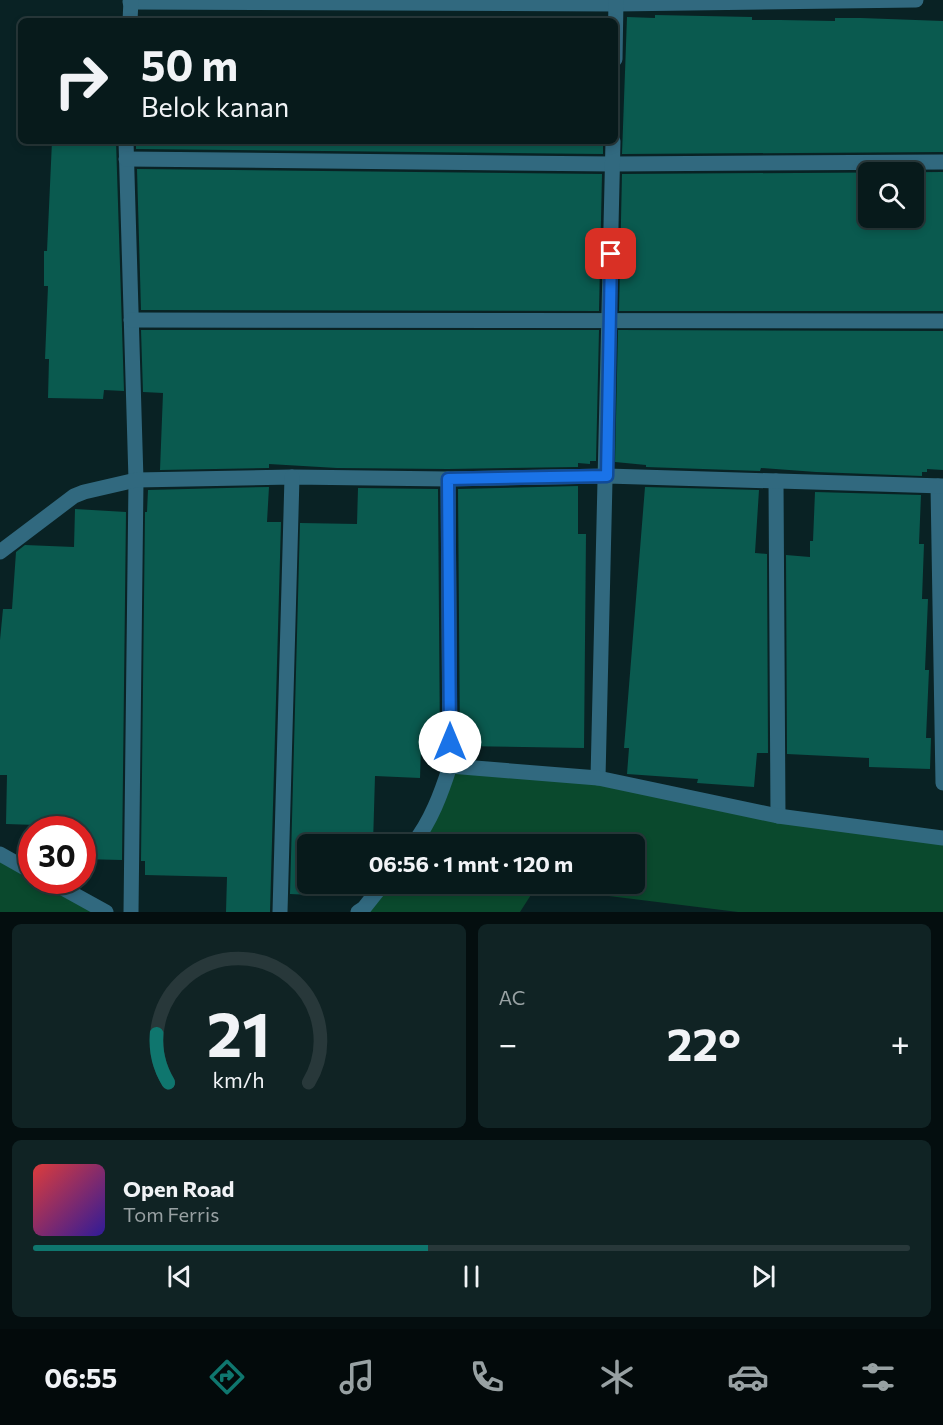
<!DOCTYPE html>
<html lang="id">
<meta charset="utf-8">
<style>
:root{--surface:#071a1b;--page:#102324;--text:#f1f3f6;--muted:#98a1a3;--line:#28383a;--accent:#0f766e}
body{margin:0;font-family:Commissioner,sans-serif;background:var(--page);color:var(--text);height:100vh;display:flex;flex-direction:column;font-size:22px;white-space:nowrap}
*{box-sizing:border-box;margin:0}
p{font-size:20px;color:var(--muted)}
.icon{flex:none;width:33px;height:33px;fill:none;stroke:currentColor;stroke-width:2;stroke-linecap:round;stroke-linejoin:round}
.map{position:relative;height:912px;overflow:hidden}
.sheet{display:flex;flex-direction:column;gap:12px;padding:12px;background:#040e0f;flex:1}
.sheet>*{flex:none}
.banner{position:absolute;left:18px;top:18px;width:600px;height:126px;border-radius:9px;box-shadow:0 3px 9px #0003,0 0 0 2px var(--line);background:#071a1b;color:var(--text);overflow:hidden}
.fabs{position:absolute;left:858px;top:162px;display:grid;gap:12px}
.fabs a{display:grid;place-items:center;width:66px;height:66px;border-radius:9px;background:var(--surface);box-shadow:0 3px 9px #0003,0 0 0 2px var(--line);font-size:30px}
.speed{position:absolute;left:18px;top:816px;display:flex;gap:12px;font-size:30px;font-weight:700;text-align:center}
.speed>*{display:grid;place-content:center;width:78px;height:78px;border-radius:50%;background:var(--surface);box-shadow:0 3px 9px #0003,0 0 0 2px var(--line);line-height:1}
.speed .limit{border:9px solid #d22;background:#fff;color:#111}
.pin{position:absolute;display:grid;place-items:center;width:51px;height:51px;color:#fff;margin:-26px;border-radius:12px;box-shadow:0 3px 9px #0006}
.me{position:absolute;width:66px;margin:-33px;rotate:0deg;stroke-linejoin:round;filter:drop-shadow(0 0 4px #0008)}
.turn{display:flex;align-items:center;gap:21px;height:126px;padding:0 24px;font-size:27px}
.turn .icon{width:78px;height:78px;stroke-width:2.5}
.turn b{display:block;font-size:42px;line-height:51px}
.big{font-size:45px;font-weight:700;line-height:1.1}
.sheet .tile{flex:1;display:flex;flex-direction:column;justify-content:center;gap:9px;min-width:0;padding:0 21px;border-radius:9px;background:var(--page)}
.sheet .dial{align-items:center;gap:0}
.dial svg{height:156px;overflow:visible;fill:none;stroke:var(--line);stroke-width:7;stroke-linecap:round;text-anchor:middle}
.dial text{fill:var(--text);stroke:none}
.song{display:flex;align-items:center;gap:18px}
.cover{width:72px;height:72px;border-radius:9px;background:linear-gradient(135deg,hsl(0 70% 55%),hsl(250 70% 35%))}
.played{height:6px;border-radius:3px;background:linear-gradient(90deg,var(--accent) 45%,var(--line) 45%)}
.keys{display:flex;justify-content:space-around;direction:ltr}
.heat{display:flex;justify-content:space-between;align-items:center;font-size:33px;direction:ltr}
.sheet .tiles{flex:1;display:grid;gap:12px;grid-template-columns:1fr 1fr}
.tile:last-child{grid-column:span 2}
.trip{position:absolute;left:297px;top:834px;width:348px;height:60px;border-radius:9px;background:var(--surface);box-shadow:0 3px 9px #0003,0 0 0 2px var(--line);font-weight:700;line-height:60px;text-align:center}
.tabs{display:flex;height:96px;justify-content:space-around;align-items:center;background:#030a0b;color:var(--muted)}
.tabs .icon{width:42px;height:42px}
.tabs .current{color:var(--accent)}
.tabs b{font-size:27px;color:var(--text)}
.map>svg:first-child{display:block}
</style>
<div class="map">
<svg width="943" height="912" viewBox="0 0 943 912">
<rect width="100%" height="100%" fill="#092224"/>
<g fill="#0a492d">
<path d="M450,766l148,12 345,60v74h-205l-202,-25 -16,25h-162l25,-28h251v-40h-221z"/>
<path d="M0,855l31,17 1,8 16,1 58,31h-106z"/>
</g>
<g fill="#0a5a4f" fill-rule="evenodd">
<path d="M655,15l97,2v3h28l55,1v-3h26l82,3v131l-321,2 5,-137 28,1z"/>
<path d="M52,141h64l8,250 -20,-1 -1,9 -55,-1 1,-39h-4l3,-73h-4v-35h3z"/>
<path d="M136,141h467v13l-467,-5z"/>
<path d="M137,169l465,5 -3,137 -458,-1z"/>
<path d="M943,172v139h-324l3,-137zM868,172h46v46h-46z"/>
<path d="M141,330h458l-3,131h-6v3l-12,-1v4l-130,2 -111,-1 -68,-4v4l-109,2 3,-77 -20,-1z"/>
<path d="M618,330l325,1v139l-16,-1v3h-5v4l-106,-4 -55,-4 -1,3 -114,-4v-2l-31,-3z"/>
<path d="M578,486v48h8l-2,214 -124,-2 -2,-257z"/>
<path d="M269,487l-2,35h14l-11,390h-44l1,-35 -82,-2v-14h-4l4,-349h2l1,-22z"/>
<path d="M645,487l114,3 -4,63 12,1 1,199h-11l-3,34 -57,-4 1,-4 -71,-5 2,-26h-5z"/>
<path d="M358,488l80,1 2,257h-19l-1,32 -45,-2 -2,68h-65v40h26l-1,12 -43,-2 10,-371 57,1z"/>
<path d="M815,492l106,3 -2,49h5l-2,55h6l-3,71h4l-3,68h5l-1,31 -61,-2v-9l-82,-4 -1,-199 24,2v-16h3z"/>
<path d="M75,509l51,3 -4,348 -40,-1v-29h-16v-4l-60,-2 1,-49h-7v-135l3,-31h9l4,-57 9,-7 49,2z"/>
</g>
<g fill="none" stroke-linecap="round" stroke-linejoin="round">
<g stroke="#31697f" stroke-width="15">
<path d="M130,2l486,2 300,-4"/>
<path d="M130,21l1,-21"/>
<path d="M615,59l1,-59"/>
<path d="M126,141l10,339 -5,432"/>
<path d="M126,159l487,5 330,-2"/>
<path d="M131,320l812,1"/>
<path d="M448,479l2,287"/>
<path d="M776,481l2,335"/>
<path d="M938,486l5,297"/>
<path d="M0,552l74,-56 10,-4 52,-12 156,-3 156,2 159,-3 336,10"/>
<path d="M598,778l15,-637"/>
<path d="M413,844c18,-23 28,-50 37,-78l148,12 180,38 165,22"/>
<path d="M0,854l32,18"/>
<path d="M48,880l58,32"/>
<path d="M280,912l12,-435"/>
<path d="M358,912l6,-4 19,-24"/>
</g>
</g>
<g fill="none" stroke-linecap="round" stroke-linejoin="round">
<defs>
<path id="route" d="M450,742l-2,-263 159,-3 4,-222"/>
</defs>
<use href="#route" stroke="#114b97" stroke-width="15"/>
<use href="#route" stroke="#1a73e8" stroke-width="10"/>
</g>
</svg>
<div class="fabs">
<a><svg class="icon" aria-label="search" viewBox="0 0 24 24"><circle cx="10" cy="10" r="6"/><path d="M15 15l6 6"/></svg></a>
</div>
<div class="speed"><div class="limit">30</div></div>
<div class="pin" style="left:611px;top:254px;background:#d93025"><svg class="icon" aria-label="arrive" viewBox="0 0 24 24"><path d="M6 21V4h12l-3 4 3 4H6"/></svg></div>
<svg class="me" style="left:450px;top:742px" viewBox="-20 -20 40 40"><circle r="19" fill="#fff"/><path d="M0-13L10 11 0 6-10 11z" fill="#1a73e8"/></svg>
<div class="trip">06:56 · 1 mnt · 120 m</div>
<div class="banner">
<div class="turn"><svg class="icon" aria-label="right" viewBox="0 0 24 24"><path d="M7 20v-9h11M14 6l5 5-5 5"/></svg><div><b>50 m</b>Belok kanan</div></div>
</div>
</div>
<section class="sheet">
<div class="tiles">
<div class="tile dial"><svg viewBox="0 0 100 80">
<path d="M14 69A42 42 0 1 1 86 69"/>
<path d="M14 69A42 42 0 0 1 8 44" stroke="#0f766e"/>
<text x="50" y="56" font-size="32" font-weight="700">21</text>
<text x="50" y="72" font-size="11">km/h</text>
</svg></div>
<div class="tile"><p>AC</p>
<div class="heat"><a>−</a><b class="big">22°</b><a>+</a></div>
</div>
<div class="tile">
<div class="song"><i class="cover"></i><div><b>Open Road</b><p>Tom Ferris</p></div></div>
<div class="played"></div>
<div class="keys"><svg class="icon" aria-label="previous" viewBox="0 0 24 24"><path d="M18 5L8 12l10 7zM5 5v14"/></svg><svg class="icon" aria-label="pause" viewBox="0 0 24 24"><path d="M8 5v14M16 5v14"/></svg><svg class="icon" aria-label="next" viewBox="0 0 24 24"><path d="M6 5l10 7-10 7zM19 5v14"/></svg></div>
</div>
</div>
</section>
<nav class="tabs">
<b>06:55</b>
<svg class="icon current" aria-label="directions" viewBox="0 0 24 24"><path d="M12 3l9 9-9 9-9-9zM9 14v-3h6M13 9l2 2-2 2"/></svg>
<svg class="icon" aria-label="music" viewBox="0 0 24 24"><path d="M9 18V5l10-2v13"/><circle cx="6" cy="18" r="3"/><circle cx="16" cy="16" r="3"/></svg>
<svg class="icon" aria-label="phone" viewBox="0 0 24 24"><path d="M5 4h4l2 5-3 2q2 4 5 5l2-3 5 2v4C11 20 4 13 5 4z"/></svg>
<svg class="icon" aria-label="climate" viewBox="0 0 24 24"><path d="M12 3v18M4 7l16 10M4 17L20 7"/></svg>
<svg class="icon" aria-label="car" viewBox="0 0 24 24"><path d="M5 17H2v-5l4-1 3-4h7l3 4 3 1v5h-3M9 17h6M6 11h13"/><circle cx="7" cy="17" r="2"/><circle cx="17" cy="17" r="2"/></svg>
<svg class="icon" aria-label="filters" viewBox="0 0 24 24"><path d="M4 7h16M4 17h16"/><circle cx="9" cy="7" r="2"/><circle cx="15" cy="17" r="2"/></svg>
</nav>
